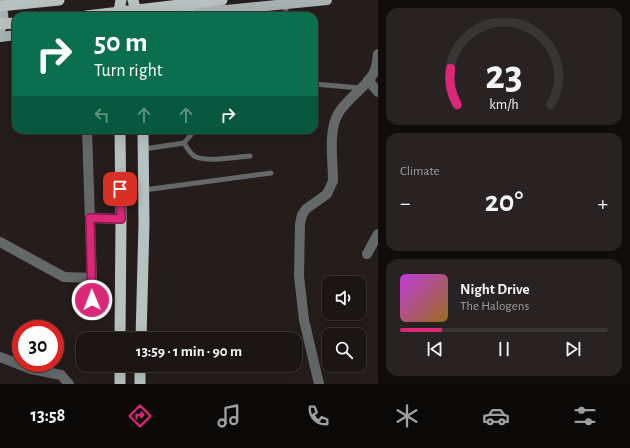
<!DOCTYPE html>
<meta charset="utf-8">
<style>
:root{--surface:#1b1614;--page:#282322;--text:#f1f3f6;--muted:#a09fa0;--line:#393534;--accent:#db2777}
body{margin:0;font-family:"Alegreya Sans",sans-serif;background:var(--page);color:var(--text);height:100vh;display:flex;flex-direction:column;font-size:15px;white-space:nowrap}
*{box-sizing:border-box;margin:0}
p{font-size:13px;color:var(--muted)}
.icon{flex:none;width:22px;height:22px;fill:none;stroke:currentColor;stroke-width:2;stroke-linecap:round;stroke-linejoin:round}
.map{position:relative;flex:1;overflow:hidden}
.details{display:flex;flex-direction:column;gap:8px;padding:8px;background:#0f0c0b;width:252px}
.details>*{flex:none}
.banner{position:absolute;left:12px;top:12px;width:306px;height:122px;border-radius:12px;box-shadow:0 4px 16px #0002,0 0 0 1px var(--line);background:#0b6e4f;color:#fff;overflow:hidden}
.fabs{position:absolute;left:322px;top:276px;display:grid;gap:8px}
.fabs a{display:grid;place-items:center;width:44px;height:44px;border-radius:8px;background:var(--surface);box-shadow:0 4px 16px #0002,0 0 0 1px var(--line);font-size:20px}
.speed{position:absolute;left:12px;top:320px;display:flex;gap:8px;font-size:20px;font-weight:700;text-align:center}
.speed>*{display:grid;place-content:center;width:52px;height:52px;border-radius:50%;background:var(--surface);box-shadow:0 4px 16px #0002,0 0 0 1px var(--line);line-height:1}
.speed .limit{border:6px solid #d22;background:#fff;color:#111}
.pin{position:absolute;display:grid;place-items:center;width:34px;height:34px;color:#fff;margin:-17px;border-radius:8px;box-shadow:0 2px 6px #0006}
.me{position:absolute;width:44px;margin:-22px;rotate:359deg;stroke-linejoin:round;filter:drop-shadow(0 0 3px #0008)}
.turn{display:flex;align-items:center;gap:14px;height:84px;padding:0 16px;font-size:18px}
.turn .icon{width:52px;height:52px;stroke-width:2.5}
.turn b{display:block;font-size:28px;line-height:34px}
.lanes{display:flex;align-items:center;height:38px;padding:0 16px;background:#0003;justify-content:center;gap:20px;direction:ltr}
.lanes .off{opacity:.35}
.big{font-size:30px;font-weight:600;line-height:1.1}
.details .tile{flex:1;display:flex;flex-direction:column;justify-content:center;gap:6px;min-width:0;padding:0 14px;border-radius:12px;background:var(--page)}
.details .dial{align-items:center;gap:0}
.dial svg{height:104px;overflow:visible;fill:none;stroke:var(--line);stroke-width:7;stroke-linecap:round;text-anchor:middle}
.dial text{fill:var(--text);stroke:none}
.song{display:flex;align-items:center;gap:12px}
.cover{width:48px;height:48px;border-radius:6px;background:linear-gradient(135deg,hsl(290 70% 55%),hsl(40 70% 35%))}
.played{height:4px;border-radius:2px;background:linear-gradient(90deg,var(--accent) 20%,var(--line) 20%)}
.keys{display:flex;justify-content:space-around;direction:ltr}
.heat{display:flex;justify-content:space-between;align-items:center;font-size:22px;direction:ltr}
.trip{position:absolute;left:76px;top:332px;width:226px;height:40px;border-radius:12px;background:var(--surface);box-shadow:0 4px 16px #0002,0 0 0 1px var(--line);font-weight:600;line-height:40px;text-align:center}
.dock{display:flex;height:64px;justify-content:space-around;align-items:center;background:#0b0908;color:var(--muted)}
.dock .icon{width:28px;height:28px}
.dock .active{color:var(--accent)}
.dock b{font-size:18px;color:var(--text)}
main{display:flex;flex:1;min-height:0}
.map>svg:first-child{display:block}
</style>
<main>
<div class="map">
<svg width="378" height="384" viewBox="0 0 378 384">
<rect width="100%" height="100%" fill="#241d1b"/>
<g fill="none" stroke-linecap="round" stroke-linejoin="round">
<g stroke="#646868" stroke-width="5">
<path d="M286,16v-12"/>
<path d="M314,84l46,4"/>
<path d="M184,143c3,5 7,12 12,14 14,5 39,0 54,-1"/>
<path d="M144,149l40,-6 11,-13"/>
<path d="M144,190l127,-17"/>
</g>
<g stroke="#646868" stroke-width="10">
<path d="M368,80l10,12"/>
<path d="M87,130l6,181"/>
<path d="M90,218l31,1"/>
<path d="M0,242l64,35 28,1"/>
<path d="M367,254l11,-20"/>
<path d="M0,357l31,12 30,6 8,9"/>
<path d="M319,384l-15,-64 -5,-44 1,-52 2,-9 4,-6 21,-15 6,-13c0,-20 -5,-50 5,-67 9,-16 29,-27 36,-42 3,-6 3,-12 4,-18"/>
</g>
<g stroke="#a9b2b2" stroke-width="10">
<path d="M0,5c4,8 5,17 0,25"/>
<path d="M165,16l162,-16"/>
<path d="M0,37l16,-2"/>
</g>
<g stroke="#b7c1c0" stroke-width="11">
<path d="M133,0l4,16"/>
<path d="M118,16l3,-16"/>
<path d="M185,16l5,-3"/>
<path d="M120,130l1,89 -1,120"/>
<path d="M141,339l3,-116 -1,-93"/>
<path d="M120,384v-19"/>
<path d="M140,384v-19"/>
</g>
<g stroke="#b7c1c0" stroke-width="11">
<path d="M0,6l59,-6"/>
<path d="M86,16l136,-16"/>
<path d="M0,24l16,-1"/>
</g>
</g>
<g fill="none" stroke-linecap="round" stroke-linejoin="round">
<defs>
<path id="route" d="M92,300l-2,-82 31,1 -1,-30"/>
</defs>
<use href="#route" stroke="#8e194d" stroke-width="10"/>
<use href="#route" stroke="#db2777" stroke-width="7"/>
</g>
</svg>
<div class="fabs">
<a><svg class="icon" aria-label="sound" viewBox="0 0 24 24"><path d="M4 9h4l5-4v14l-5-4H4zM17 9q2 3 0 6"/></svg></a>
<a><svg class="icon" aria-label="search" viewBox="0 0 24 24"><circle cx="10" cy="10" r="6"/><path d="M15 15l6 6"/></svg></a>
</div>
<div class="speed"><div class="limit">30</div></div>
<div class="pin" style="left:120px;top:189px;background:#d93025"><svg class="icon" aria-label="arrive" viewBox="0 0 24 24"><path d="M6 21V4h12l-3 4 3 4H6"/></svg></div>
<svg class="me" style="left:92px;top:300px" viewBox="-20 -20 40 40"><circle r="17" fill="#db2777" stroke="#fff" stroke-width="3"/><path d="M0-11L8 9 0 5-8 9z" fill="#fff"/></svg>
<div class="trip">13:59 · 1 min · 90 m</div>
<div class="banner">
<div class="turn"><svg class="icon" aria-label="right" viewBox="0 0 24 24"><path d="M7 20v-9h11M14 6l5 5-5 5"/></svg><div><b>50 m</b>Turn right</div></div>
<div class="lanes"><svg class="icon off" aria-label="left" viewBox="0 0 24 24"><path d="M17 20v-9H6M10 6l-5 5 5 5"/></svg><svg class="icon off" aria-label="ahead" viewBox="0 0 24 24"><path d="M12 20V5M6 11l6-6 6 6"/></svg><svg class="icon off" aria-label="ahead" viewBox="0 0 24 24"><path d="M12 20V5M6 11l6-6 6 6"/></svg><svg class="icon" aria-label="right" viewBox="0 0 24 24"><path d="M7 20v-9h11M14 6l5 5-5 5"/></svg></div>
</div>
</div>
<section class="details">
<div class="tile dial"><svg viewBox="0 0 100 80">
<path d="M14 69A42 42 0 1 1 86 69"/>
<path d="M14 69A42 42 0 0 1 9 41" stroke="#db2777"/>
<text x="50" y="56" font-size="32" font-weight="700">23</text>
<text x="50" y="72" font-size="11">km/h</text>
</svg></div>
<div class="tile"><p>Climate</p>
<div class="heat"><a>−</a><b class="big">20°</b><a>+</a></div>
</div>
<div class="tile">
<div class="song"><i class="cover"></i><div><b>Night Drive</b><p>The Halogens</p></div></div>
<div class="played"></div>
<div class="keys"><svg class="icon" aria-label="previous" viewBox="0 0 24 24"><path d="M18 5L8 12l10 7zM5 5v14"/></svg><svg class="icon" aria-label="pause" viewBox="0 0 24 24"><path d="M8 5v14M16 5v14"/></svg><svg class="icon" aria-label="next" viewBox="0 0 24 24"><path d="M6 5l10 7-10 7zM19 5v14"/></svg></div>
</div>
</section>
</main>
<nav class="dock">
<b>13:58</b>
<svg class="icon active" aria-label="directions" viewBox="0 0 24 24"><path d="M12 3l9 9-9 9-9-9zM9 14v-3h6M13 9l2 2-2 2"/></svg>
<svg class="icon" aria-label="music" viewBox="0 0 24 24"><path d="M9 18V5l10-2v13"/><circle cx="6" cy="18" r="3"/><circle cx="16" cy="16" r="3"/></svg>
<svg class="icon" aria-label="phone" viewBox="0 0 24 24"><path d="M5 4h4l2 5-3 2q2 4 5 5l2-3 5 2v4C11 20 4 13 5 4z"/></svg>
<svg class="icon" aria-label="climate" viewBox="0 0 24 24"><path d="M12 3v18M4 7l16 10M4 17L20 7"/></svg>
<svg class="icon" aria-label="car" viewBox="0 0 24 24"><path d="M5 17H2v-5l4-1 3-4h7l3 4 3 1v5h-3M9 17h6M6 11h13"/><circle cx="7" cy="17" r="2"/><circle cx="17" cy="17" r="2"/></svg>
<svg class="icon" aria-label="filters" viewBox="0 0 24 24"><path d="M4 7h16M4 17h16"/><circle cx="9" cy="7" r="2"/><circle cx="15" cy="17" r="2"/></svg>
</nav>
